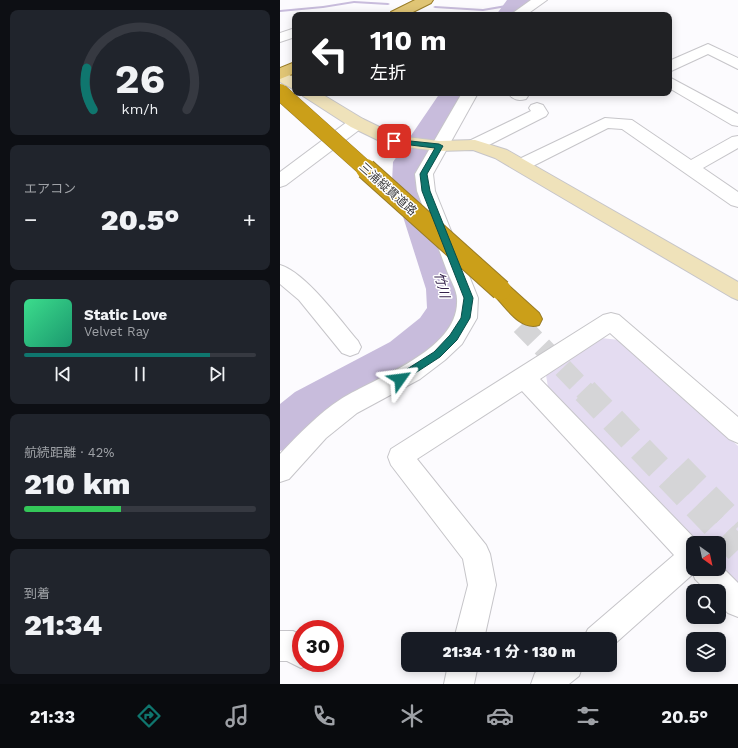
<!DOCTYPE html>
<html lang="ja">
<meta charset="utf-8">
<style>
:root{--surface:#171b24;--page:#20242c;--text:#f1f3f6;--muted:#9ea1a6;--line:#363941;--accent:#0f766e}
body{margin:0;font-family:"Work Sans","Noto Sans JP",sans-serif;background:var(--page);color:var(--text);height:100vh;display:flex;flex-direction:column;font-size:15px;white-space:nowrap}
*{box-sizing:border-box;margin:0}
p{font-size:13px;color:var(--muted)}
.icon{flex:none;width:22px;height:22px;fill:none;stroke:currentColor;stroke-width:2;stroke-linecap:round;stroke-linejoin:round}
.map{position:relative;flex:1;overflow:hidden}
.panel{display:flex;flex-direction:column;gap:10px;padding:10px;background:#0d0f14;width:280px}
.panel>*{flex:none}
.top-card{position:absolute;left:12px;top:12px;width:380px;height:84px;border-radius:8px;box-shadow:0 2px 10px #0003;background:#202124;color:#fff;overflow:hidden}
.needle{width:26px;rotate:147deg}
.buttons{position:absolute;left:406px;top:536px;display:grid;gap:8px}
.buttons a{display:grid;place-items:center;width:40px;height:40px;border-radius:8px;background:var(--surface);box-shadow:0 2px 10px #0003;font-size:20px}
.speed{position:absolute;left:12px;top:620px;display:flex;gap:8px;font-size:20px;font-weight:700;text-align:center}
.speed>*{display:grid;place-content:center;width:52px;height:52px;border-radius:50%;background:var(--surface);box-shadow:0 2px 10px #0003;line-height:1}
.speed .limit{border:6px solid #d22;background:#fff;color:#111}
.pin{position:absolute;display:grid;place-items:center;width:34px;height:34px;color:#fff;margin:-17px;border-radius:8px;box-shadow:0 2px 6px #0006}
.me{position:absolute;width:44px;margin:-22px;rotate:59deg;stroke-linejoin:round;filter:drop-shadow(0 0 3px #0008)}
.turn{display:flex;align-items:center;gap:14px;height:84px;padding:0 12px;font-size:18px}
.turn .icon{width:52px;height:52px;stroke-width:2.5}
.turn b{display:block;font-size:28px;line-height:34px}
.big{font-size:30px;font-weight:800;line-height:1.1}
.panel .tile{flex:1;display:flex;flex-direction:column;justify-content:center;gap:6px;min-width:0;padding:0 14px;border-radius:8px;background:var(--page)}
.panel .dial{align-items:center;gap:0}
.dial svg{height:104px;overflow:visible;fill:none;stroke:var(--line);stroke-width:7;stroke-linecap:round;text-anchor:middle}
.dial text{fill:var(--text);stroke:none}
.song{display:flex;align-items:center;gap:12px}
.cover{width:48px;height:48px;border-radius:6px;background:linear-gradient(135deg,hsl(150 70% 55%),hsl(160 70% 35%))}
.played{height:4px;border-radius:2px;background:linear-gradient(90deg,var(--accent) 80%,var(--line) 80%)}
.keys{display:flex;justify-content:space-around;direction:ltr}
.heat{display:flex;justify-content:space-between;align-items:center;font-size:22px;direction:ltr}
.charge{height:6px;border-radius:3px;background:linear-gradient(90deg,#34c759 42%,var(--line) 0)}
.trip{position:absolute;left:121px;top:632px;width:216px;height:40px;border-radius:8px;background:var(--surface);box-shadow:0 2px 10px #0003;font-weight:800;line-height:40px;text-align:center}
.tabs{display:flex;height:64px;justify-content:space-around;align-items:center;background:#090b0e;color:var(--muted)}
.tabs .icon{width:28px;height:28px}
.tabs .on{color:var(--accent)}
.tabs b{font-size:18px;color:var(--text)}
main{display:flex;flex:1;min-height:0}
.map>svg:first-child{display:block}
</style>
<main>
<section class="panel">
<div class="tile dial"><svg viewBox="0 0 100 80">
<path d="M14 69A42 42 0 1 1 86 69"/>
<path d="M14 69A42 42 0 0 1 9 37" stroke="#0f766e"/>
<text x="50" y="56" font-size="32" font-weight="700">26</text>
<text x="50" y="72" font-size="11">km/h</text>
</svg></div>
<div class="tile"><p>エアコン</p>
<div class="heat"><a>−</a><b class="big">20.5°</b><a>+</a></div>
</div>
<div class="tile">
<div class="song"><i class="cover"></i><div><b>Static Love</b><p>Velvet Ray</p></div></div>
<div class="played"></div>
<div class="keys"><svg class="icon" aria-label="previous" viewBox="0 0 24 24"><path d="M18 5L8 12l10 7zM5 5v14"/></svg><svg class="icon" aria-label="pause" viewBox="0 0 24 24"><path d="M8 5v14M16 5v14"/></svg><svg class="icon" aria-label="next" viewBox="0 0 24 24"><path d="M6 5l10 7-10 7zM19 5v14"/></svg></div>
</div>
<div class="tile"><p>航続距離 · 42%</p><b class="big">210 km</b><div class="charge"></div></div>
<div class="tile"><p>到着</p><b class="big">21:34</b></div>
</section>
<div class="map">
<svg width="458" height="684" viewBox="0 0 458 684">
<rect width="100%" height="100%" fill="#fcfbfe"/>
<path fill="#e4dcf1" d="M321,338l18,2 119,106v137l-19,-20v-20h-20l-151,-156 -2,-12z"/>
<g fill="none" stroke-linecap="round" stroke-linejoin="round">
<g fill="#c8bcdc" fill-rule="evenodd">
<path d="M74,1l34,2 2,1 -2,1 -34,-2 -31,5 -43,4v-2l43,-4z"/>
<path d="M237,3l2,1v1l-36,6 -48,-3 -2,-1 2,-1 48,3z"/>
</g>
<g fill="#c8bcdc" fill-rule="evenodd">
<path d="M227,0h29l-14,15h-26z"/>
<path d="M160,93h30l-43,69 -1,20 40,107 1,21 -17,30 -30,26 -93,52 -31,27 -16,6v-47l15,-12 95,-50 30,-24 7,-10 -1,-19 -34,-107 1,-20z"/>
</g>
<path stroke="#d5d5d7" stroke-width="20" stroke-dasharray="20 10" stroke-linecap="butt" d="M241,325l65,67"/>
<g stroke="#d5d5d7" stroke-width="26" stroke-dasharray="26 14" stroke-linecap="butt">
<path d="M305,391l153,159"/>
<path d="M399,467l59,60"/>
</g>
<defs>
<g id="street">
<path d="M251,0h16l-21,15h-16z"/>
<path d="M15,28v9l-15,5v-9z"/>
<path d="M428,44l30,14v11l-30,-15 -39,18v-11z"/>
<path d="M389,77l69,37v12l-6,-1 -63,-37z"/>
<path d="M182,93h16l-45,81 2,17 43,107 -1,20 -15,26 -17,16 -25,19 -63,34 -31,25 -37,41 -9,3v-28c19,-20 38,-40 61,-55 35,-22 119,-49 116,-100 0,-9 -7,-20 -10,-28 -10,-27 -20,-53 -30,-80l-2,-17z"/>
<path d="M228,93h18l2,3 -2,3c-8,2 -13,1 -18,-6z"/>
<path d="M257,103l6,2 5,8 -2,3 -65,33 -6,1 -6,-1 -3,-4 3,-4 62,-30 -2,-3 2,-3z"/>
<path d="M77,118l6,1 2,4 -2,4 -77,58 -6,2v-15l71,-53z"/>
<path d="M325,118l27,2 59,40 41,-23 6,-1v12l-35,20 35,24v15l-7,-2 -109,-76 -14,-1 -81,41 -6,2 -6,-2 -3,-4 3,-4z"/>
<path d="M0,265c25,7 60,55 78,76l3,6 -3,6 -8,3 -8,-3 -43,-53 -19,-16z"/>
<path d="M331,313l8,2 119,102v26l-9,-4 -119,-106 -70,46 159,164h-6v26h26v-5l19,19v34l-10,-4 -9,-9v-13h-12l-12,-12 -2,-5 -83,74v-9h-27l5,-10 86,-74 -152,-164 -105,68 69,86 4,9 6,31 -12,54h-30l14,-54 -5,-26 -72,-94 -3,-8 3,-8 212,-134z"/>
<path d="M0,631h13l8,4v28l11,1 -11,4 -14,-7h-7z"/>
<path d="M168,665h30l-4,19h-30z"/>
<path d="M265,665h38l-4,11 -10,8h-38l4,-11z"/>
</g>
<g id="secondary">
<path d="M0,70l15,8v12l-15,-8z"/>
<path d="M21,93h19l43,26 35,17 41,5 36,-1 32,10 231,132v18l-7,-3 -236,-139 -22,-8 -34,1 -51,-6 -37,-18 -48,-31z"/>
</g>
<g id="primary">
<path d="M135,0h18l-2,3 -24,12h-18l2,-3z"/>
<path d="M15,62v11l-15,6v-11z"/>
</g>
<path id="highway" d="M221,282l7,3 31,28 3,6 -3,6c-19,6 -33,-18 -45,-30l-3,-5 3,-5z"/>
</defs>
<use href="#street" stroke="#c6c5c9" stroke-width="2"/>
<use href="#secondary" stroke="#c6c5c9" stroke-width="2"/>
<use href="#primary" stroke="#997c26" stroke-width="2"/>
<use href="#highway" stroke="#997c26" stroke-width="2"/>
<use href="#street" fill="#fff" fill-rule="evenodd"/>
<use href="#secondary" fill="#efe2ba" fill-rule="evenodd"/>
<use href="#primary" fill="#e0c575" fill-rule="evenodd"/>
<use href="#highway" fill="#cb9f19" fill-rule="evenodd"/>
<defs>
<path id="highway-bridge-far1" d="M0,92l87,78"/>
<path id="highway-bridge" d="M86,169l135,121"/>
</defs>
<use href="#highway-bridge-far1" stroke="#997c26" stroke-width="17" stroke-linecap="butt"/>
<use href="#highway-bridge" stroke="#997c26" stroke-width="22" stroke-linecap="butt"/>
<use href="#highway-bridge-far1" stroke="#cb9f19" stroke-width="16"/>
<use href="#highway-bridge" stroke="#cb9f19" stroke-width="20"/>
</g>
<path fill="#0f766e" stroke="#0a4d48" d="M111,139l48,5 4,2 -16,28 3,17 43,107 -3,20 -13,22 -17,17 -40,26 -4,-1v-6l38,-24 16,-17 11,-17 3,-20 -42,-107 -2,-17 15,-26 -41,-5 -3,-1z"/>
<g text-anchor="middle" dominant-baseline="central" stroke-width="3" stroke-linejoin="round" paint-order="stroke">
<g font-size="12" fill="#3b3b3d" stroke="#fff">
<text transform="translate(108 189) rotate(42)">三浦縦貫道路</text>
</g>
<g font-size="13" font-style="italic" fill="#34214b" stroke="#fff">
<text transform="translate(162 285) rotate(76)">竹川</text>
</g>
</g>
</svg>
<div class="buttons">
<a><svg class="needle" viewBox="-14 -14 28 28"><path d="M0-13l5 13h-10z" fill="#e53935"/><path d="M0 13l5-13h-10z" fill="#9ea1a6"/></svg></a>
<a><svg class="icon" aria-label="search" viewBox="0 0 24 24"><circle cx="10" cy="10" r="6"/><path d="M15 15l6 6"/></svg></a>
<a><svg class="icon" aria-label="layers" viewBox="0 0 24 24"><path d="M12 4l9 5-9 5-9-5zM3 14l9 5 9-5"/></svg></a>
</div>
<div class="speed"><div class="limit">30</div></div>
<div class="pin" style="left:114px;top:141px;background:#d93025"><svg class="icon" aria-label="arrive" viewBox="0 0 24 24"><path d="M6 21V4h12l-3 4 3 4H6"/></svg></div>
<svg class="me" style="left:120px;top:379px" viewBox="-20 -20 40 40"><path d="M0-17L14 15 0 8-14 15z" fill="#0f766e" stroke="#fff" stroke-width="4"/></svg>
<div class="trip">21:34 · 1 分 · 130 m</div>
<div class="top-card">
<div class="turn"><svg class="icon" aria-label="left" viewBox="0 0 24 24"><path d="M17 20v-9H6M10 6l-5 5 5 5"/></svg><div><b>110 m</b>左折</div></div>
</div>
</div>
</main>
<nav class="tabs">
<b>21:33</b>
<svg class="icon on" aria-label="directions" viewBox="0 0 24 24"><path d="M12 3l9 9-9 9-9-9zM9 14v-3h6M13 9l2 2-2 2"/></svg>
<svg class="icon" aria-label="music" viewBox="0 0 24 24"><path d="M9 18V5l10-2v13"/><circle cx="6" cy="18" r="3"/><circle cx="16" cy="16" r="3"/></svg>
<svg class="icon" aria-label="phone" viewBox="0 0 24 24"><path d="M5 4h4l2 5-3 2q2 4 5 5l2-3 5 2v4C11 20 4 13 5 4z"/></svg>
<svg class="icon" aria-label="climate" viewBox="0 0 24 24"><path d="M12 3v18M4 7l16 10M4 17L20 7"/></svg>
<svg class="icon" aria-label="car" viewBox="0 0 24 24"><path d="M5 17H2v-5l4-1 3-4h7l3 4 3 1v5h-3M9 17h6M6 11h13"/><circle cx="7" cy="17" r="2"/><circle cx="17" cy="17" r="2"/></svg>
<svg class="icon" aria-label="filters" viewBox="0 0 24 24"><path d="M4 7h16M4 17h16"/><circle cx="9" cy="7" r="2"/><circle cx="15" cy="17" r="2"/></svg>
<b>20.5°</b>
</nav>
